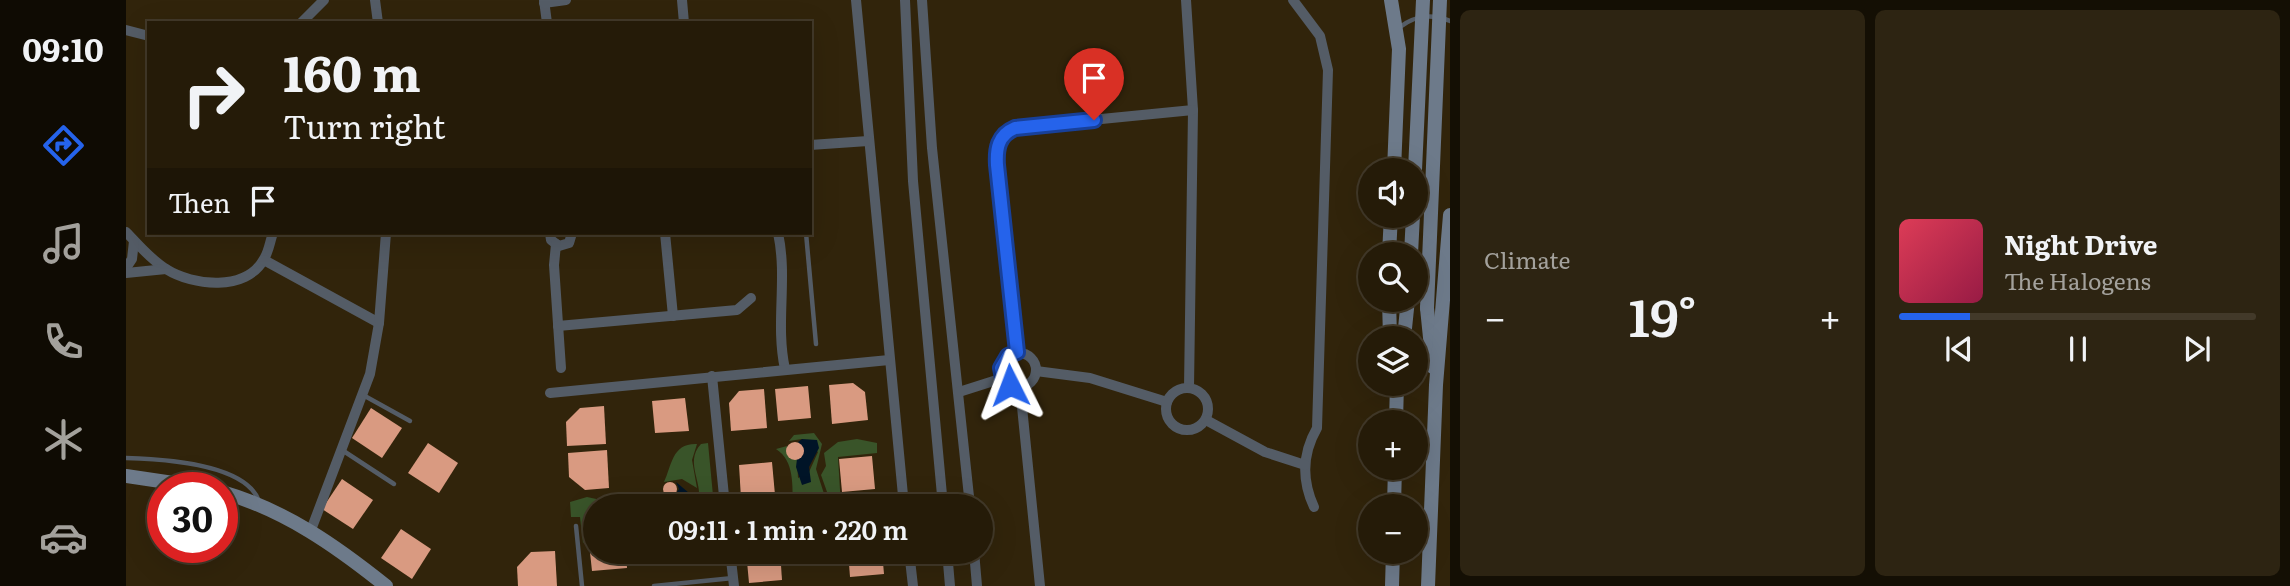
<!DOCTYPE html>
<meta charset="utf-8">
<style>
:root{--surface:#251b08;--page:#2d2412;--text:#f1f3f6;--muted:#a3a19c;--line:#423929;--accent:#2563eb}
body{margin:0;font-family:Literata,serif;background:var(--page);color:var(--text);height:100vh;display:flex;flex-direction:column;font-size:26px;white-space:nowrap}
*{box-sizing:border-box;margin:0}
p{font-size:23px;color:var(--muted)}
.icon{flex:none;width:38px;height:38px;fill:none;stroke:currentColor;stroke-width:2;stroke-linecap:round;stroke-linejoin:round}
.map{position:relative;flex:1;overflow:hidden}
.sheet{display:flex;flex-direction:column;gap:10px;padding:10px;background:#140f04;width:840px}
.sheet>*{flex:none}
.top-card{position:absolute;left:21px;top:21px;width:665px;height:214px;border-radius:0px;box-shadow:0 7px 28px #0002,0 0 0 2px var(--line);background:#251b08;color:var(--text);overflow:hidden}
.controls{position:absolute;left:1232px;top:158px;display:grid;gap:14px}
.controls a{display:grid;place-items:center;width:70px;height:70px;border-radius:50%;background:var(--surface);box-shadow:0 7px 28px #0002,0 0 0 2px var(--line);font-size:35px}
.speed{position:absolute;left:21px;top:472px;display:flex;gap:14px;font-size:35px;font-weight:700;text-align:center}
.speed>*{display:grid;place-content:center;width:91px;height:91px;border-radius:50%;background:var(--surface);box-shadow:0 7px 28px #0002,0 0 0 2px var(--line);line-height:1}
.speed .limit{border:10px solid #d22;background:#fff;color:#111}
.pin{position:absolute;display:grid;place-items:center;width:60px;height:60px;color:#fff;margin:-72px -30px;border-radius:50% 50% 50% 0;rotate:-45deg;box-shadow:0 0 7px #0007}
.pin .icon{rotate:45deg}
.me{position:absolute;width:77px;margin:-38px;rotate:357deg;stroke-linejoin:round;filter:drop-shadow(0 0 5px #0008)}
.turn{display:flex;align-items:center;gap:24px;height:147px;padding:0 21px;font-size:32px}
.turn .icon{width:91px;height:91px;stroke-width:2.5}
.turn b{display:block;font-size:49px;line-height:60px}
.then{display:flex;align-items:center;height:66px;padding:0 21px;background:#0003;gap:14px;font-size:26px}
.big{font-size:52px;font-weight:600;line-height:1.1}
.sheet .tile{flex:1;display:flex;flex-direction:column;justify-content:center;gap:10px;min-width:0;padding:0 24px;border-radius:10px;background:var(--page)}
.song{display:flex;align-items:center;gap:21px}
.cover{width:84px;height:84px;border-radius:10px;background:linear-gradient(135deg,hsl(350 70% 55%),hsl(340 70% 35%))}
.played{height:7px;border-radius:4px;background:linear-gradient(90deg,var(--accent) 20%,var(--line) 20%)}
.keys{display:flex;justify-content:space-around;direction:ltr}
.heat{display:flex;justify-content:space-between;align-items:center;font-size:38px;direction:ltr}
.sheet .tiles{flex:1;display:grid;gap:10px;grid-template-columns:repeat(2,1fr)}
.trip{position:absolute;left:457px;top:494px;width:410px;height:70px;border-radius:35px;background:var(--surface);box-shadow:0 7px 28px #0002,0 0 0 2px var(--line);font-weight:600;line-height:70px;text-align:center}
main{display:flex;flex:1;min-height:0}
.tabs{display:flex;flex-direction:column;width:126px;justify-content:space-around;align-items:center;background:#0f0b03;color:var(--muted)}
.tabs .icon{width:49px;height:49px}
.tabs .active{color:var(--accent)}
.tabs b{font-size:32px;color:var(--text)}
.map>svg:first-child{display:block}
</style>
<main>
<nav class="tabs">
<b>09:10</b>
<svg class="icon active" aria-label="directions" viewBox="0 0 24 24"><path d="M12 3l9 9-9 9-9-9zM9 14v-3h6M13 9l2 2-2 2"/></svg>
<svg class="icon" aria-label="music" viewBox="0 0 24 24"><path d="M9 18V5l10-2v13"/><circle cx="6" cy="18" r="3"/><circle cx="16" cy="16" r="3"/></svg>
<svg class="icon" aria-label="phone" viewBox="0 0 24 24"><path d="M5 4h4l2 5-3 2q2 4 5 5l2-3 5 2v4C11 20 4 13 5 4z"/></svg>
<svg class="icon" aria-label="climate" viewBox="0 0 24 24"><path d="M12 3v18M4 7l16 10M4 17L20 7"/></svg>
<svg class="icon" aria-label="car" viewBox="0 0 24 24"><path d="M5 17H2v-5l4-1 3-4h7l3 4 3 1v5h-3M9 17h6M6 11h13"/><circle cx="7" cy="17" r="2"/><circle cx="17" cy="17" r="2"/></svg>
</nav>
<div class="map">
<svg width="1324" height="586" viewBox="0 0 1324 586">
<rect width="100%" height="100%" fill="#31240b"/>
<g fill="#395429">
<path d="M688,433l8,11 -6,25 12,37h-35c-1,-20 2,-45 -17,-57l11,-3v9l10,4 1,19 11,-6 9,-20 -16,-13 -13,2 5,-6z"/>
<path d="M731,439l20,4v10l-39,4 3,49h-9l-11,-31 5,-9 -2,-13 14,-11z"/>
<path d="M582,443l6,63h-17c9,-21 -14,-43 4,-62z"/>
<path d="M571,444l-5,16 5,28 -15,-9 -18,3c8,-17 8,-39 33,-38z"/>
<path d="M461,497l42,9h-34v28l-12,9 -3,-26h-9l-1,-15z"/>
<path d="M703,551l-6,11 -12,4 -9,-5 -5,-9z"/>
</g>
<g fill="#001427">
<path d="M676,439l15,1 2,8 -10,19 2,15 -9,3 -6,-18 1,-8 6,-8 -5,-9z"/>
<path d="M550,482l13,11 -1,13h-41l-1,-4 16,-8 13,1 4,-6z"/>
</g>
<g fill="#d99a81">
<path d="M727,383l12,9 3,28 -36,4 -3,-39z"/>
<path d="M682,386l3,32 -33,3 -3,-32z"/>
<path d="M638,389l3,39 -36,3 -2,-28 10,-12z"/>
<path d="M559,398l4,33 -34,2 -3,-32z"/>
<path d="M478,406l2,38 -39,2 -1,-24 14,-14z"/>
<path d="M245,408l31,20 -20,30 -30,-20z"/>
<circle cx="669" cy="451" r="9"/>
<path d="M302,443l30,20 -19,30 -31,-20z"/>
<path d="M481,450l2,38 -24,2 -16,-13 -1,-24z"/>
<path d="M746,456l3,33 -33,3 -3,-33z"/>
<path d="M646,462l3,33 -34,3 -2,-33z"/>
<path d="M216,479l31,21 -20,29 -31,-20z"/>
<circle cx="544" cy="489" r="7"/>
<path d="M751,498v8h-33v-5z"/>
<path d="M275,529l30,20 -19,30 -31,-21z"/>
<path d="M469,536v15h31l1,17 -35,3 -3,-28z"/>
<path d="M429,551l2,35h-39l-1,-19 14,-15z"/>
<path d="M505,551h33l1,11 -33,3z"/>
<path d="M549,551h33l1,7 -34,3z"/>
<path d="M620,551h34l2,29 -33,3z"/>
<path d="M722,551h34l2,23 -34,3z"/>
</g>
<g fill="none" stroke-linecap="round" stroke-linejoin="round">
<g stroke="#545c66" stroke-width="4.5">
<path d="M1274,27c15,-12 33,-13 50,-6"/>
<path d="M680,233l10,111"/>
<path d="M237,395l47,26"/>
<path d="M216,450l52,34"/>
<path d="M0,458c35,1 119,5 133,43"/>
<path d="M450,526l6,60"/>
<path d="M528,586l79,-8"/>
</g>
<g stroke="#545c66" stroke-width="10">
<path d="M249,0l3,23"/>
<path d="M418,0l3,23"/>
<path d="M556,0l2,23"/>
<path d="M730,0l48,506"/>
<path d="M779,0l8,181 30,325"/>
<path d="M796,0l10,148 38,358"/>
<path d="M1060,0l7,110 -4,278"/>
<path d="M1167,0l27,36 8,34 -11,358c-15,26 -15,53 -3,79"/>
<path d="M418,3l22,-3"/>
<path d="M175,23l23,-23"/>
<path d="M0,30l23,6"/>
<path d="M684,145l58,-4"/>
<path d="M0,232c13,13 24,27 40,37 27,17 80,23 98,-10 5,-8 6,-18 9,-26"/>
<path d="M424,233l1,7 8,6 10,-3 3,-10"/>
<path d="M539,233l8,83"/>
<path d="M652,233c10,46 -3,90 7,136"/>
<path d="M430,244l-2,21 7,103"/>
<path d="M138,260l115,63"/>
<path d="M0,268l6,-9 2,-18"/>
<path d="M0,273l40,-4"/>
<path d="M432,326l179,-16 14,-12"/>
<path d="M891,352l-20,-187v-16l6,-14 17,-8 173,-17"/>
<circle cx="893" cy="370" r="17"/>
<path d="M910,371l54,7 77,24"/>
<path d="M586,376l13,130"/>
<path d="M894,387l20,199"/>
<circle cx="1061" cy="409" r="21"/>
<path d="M833,392l44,-14"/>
<path d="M424,393l339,-33"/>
<path d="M1080,420l59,32 40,13"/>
<path d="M185,530l59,-156 9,-51 7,-90"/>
<path d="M604,551l4,35"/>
<path d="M783,551l4,35"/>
<path d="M821,551l3,35"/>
<path d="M848,551l3,35"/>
</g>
<g stroke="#6d7a8a" stroke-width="14">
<path d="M1265,0l8,49 -5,121"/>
<path d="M1263,254l2,-39"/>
<path d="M1285,254l2,-39"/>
<path d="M1263,299l1,39"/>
<path d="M1301,308l6,59"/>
<path d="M1278,338l4,-39"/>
<path d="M1270,422l1,-39"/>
<path d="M0,476l81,12"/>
<path d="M96,492c63,18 114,54 164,94"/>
<path d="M1268,506l1,-39"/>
<path d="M1266,586l1,-35"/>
<path d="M1302,586l8,-201 14,-170"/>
</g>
<g stroke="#6d7a8a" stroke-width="14">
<path d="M1289,170l8,-170"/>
<path d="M1301,308l13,-308"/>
</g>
</g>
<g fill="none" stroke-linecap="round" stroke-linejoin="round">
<defs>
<path id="route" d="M884,385l-7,-7 -2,-10 7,-12 9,-4 -20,-187c-1,-16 1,-30 18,-37l79,-8"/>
</defs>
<use href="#route" stroke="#184099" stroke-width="18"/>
<use href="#route" stroke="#2563eb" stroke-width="12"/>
</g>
</svg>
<div class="controls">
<a><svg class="icon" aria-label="sound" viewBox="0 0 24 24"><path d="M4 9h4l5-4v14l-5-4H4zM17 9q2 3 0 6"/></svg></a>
<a><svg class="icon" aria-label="search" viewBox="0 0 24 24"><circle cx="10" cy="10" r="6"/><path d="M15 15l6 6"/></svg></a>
<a><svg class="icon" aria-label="layers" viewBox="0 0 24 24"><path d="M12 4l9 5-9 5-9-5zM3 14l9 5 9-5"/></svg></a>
<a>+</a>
<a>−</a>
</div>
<div class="speed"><div class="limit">30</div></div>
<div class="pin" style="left:968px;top:120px;background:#d93025"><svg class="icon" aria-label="arrive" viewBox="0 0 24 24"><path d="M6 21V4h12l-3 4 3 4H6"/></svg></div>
<svg class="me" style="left:884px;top:385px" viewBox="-20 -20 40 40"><path d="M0-17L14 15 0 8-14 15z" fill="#2563eb" stroke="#fff" stroke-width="4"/></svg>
<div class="trip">09:11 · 1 min · 220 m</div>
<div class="top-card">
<div class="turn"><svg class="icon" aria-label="right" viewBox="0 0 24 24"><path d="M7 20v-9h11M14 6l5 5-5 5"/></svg><div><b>160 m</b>Turn right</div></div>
<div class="then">Then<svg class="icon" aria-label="arrive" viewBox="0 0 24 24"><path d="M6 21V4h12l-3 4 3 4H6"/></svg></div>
</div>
</div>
<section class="sheet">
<div class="tiles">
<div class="tile"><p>Climate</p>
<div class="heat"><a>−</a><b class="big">19°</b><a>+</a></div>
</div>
<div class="tile">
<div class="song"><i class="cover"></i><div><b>Night Drive</b><p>The Halogens</p></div></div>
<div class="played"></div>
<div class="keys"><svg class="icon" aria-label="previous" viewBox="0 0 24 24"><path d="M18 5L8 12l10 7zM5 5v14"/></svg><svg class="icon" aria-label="pause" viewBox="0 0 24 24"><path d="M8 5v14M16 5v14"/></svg><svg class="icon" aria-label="next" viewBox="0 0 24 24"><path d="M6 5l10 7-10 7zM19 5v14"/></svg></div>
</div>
</div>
</section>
</main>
